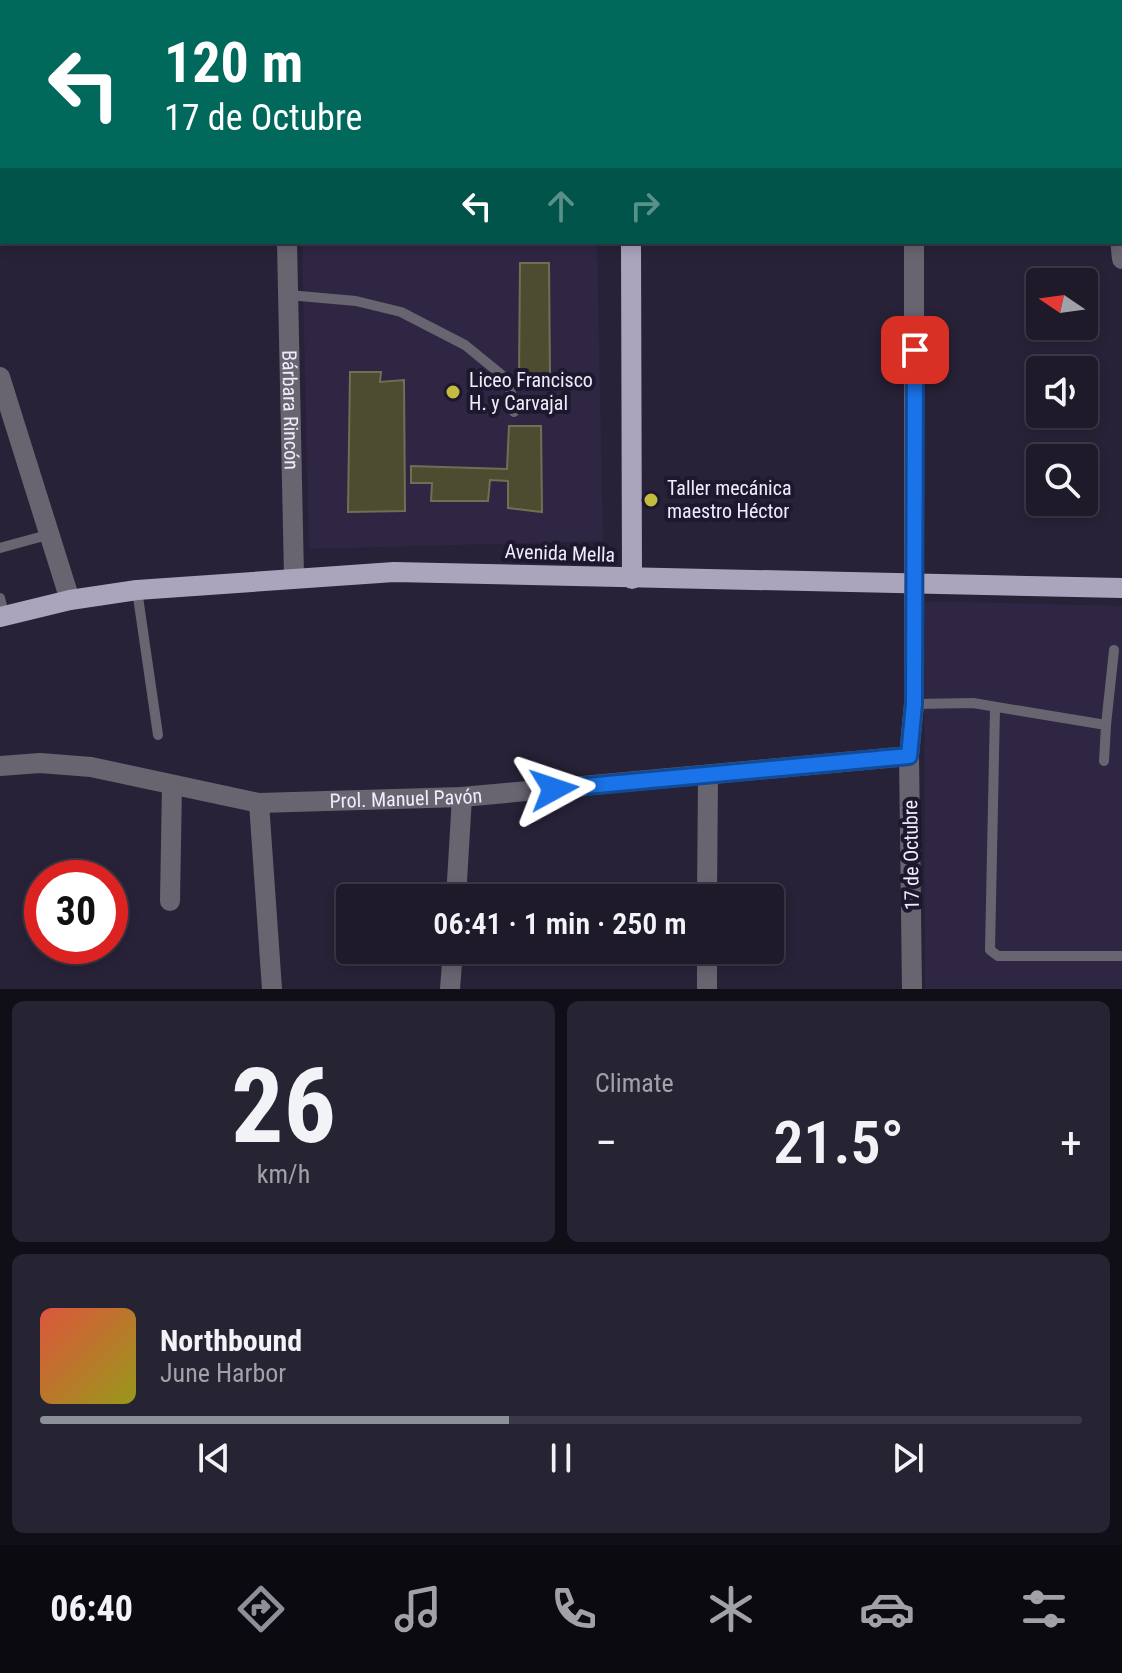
<!DOCTYPE html>
<meta charset="utf-8">
<style>
:root{--surface:#1e1a2a;--page:#262332;--text:#f1f3f6;--muted:#a1a1a8;--line:#3c3847;--accent:#8c9099}
body{margin:0;font-family:"Roboto Condensed",sans-serif;background:var(--page);color:var(--text);height:100vh;display:flex;flex-direction:column;font-size:30px;white-space:nowrap}
*{box-sizing:border-box;margin:0}
p{font-size:26px;color:var(--muted)}
.icon{flex:none;width:44px;height:44px;fill:none;stroke:currentColor;stroke-width:2;stroke-linecap:round;stroke-linejoin:round}
.map{position:relative;height:989px;overflow:hidden}
.side{display:flex;flex-direction:column;gap:12px;padding:12px;background:#100e17;flex:1}
.side>*{flex:none}
.guide{position:absolute;left:0px;top:0px;width:1122px;height:244px;box-shadow:0 4px 12px #0003,0 0 0 2px var(--line);background:#00695c;color:#fff;overflow:hidden}
.needle{width:52px;rotate:283deg}
.tools{position:absolute;left:1026px;top:268px;display:grid;gap:16px}
.tools a{display:grid;place-items:center;width:72px;height:72px;border-radius:8px;background:var(--surface);box-shadow:0 4px 12px #0003,0 0 0 2px var(--line);font-size:40px}
.speed{position:absolute;left:24px;top:860px;display:flex;gap:16px;font-size:40px;font-weight:700;text-align:center}
.speed>*{display:grid;place-content:center;width:104px;height:104px;border-radius:50%;background:var(--surface);box-shadow:0 4px 12px #0003,0 0 0 2px var(--line);line-height:1}
.speed .limit{border:12px solid #d22;background:#fff;color:#111}
.pin{position:absolute;display:grid;place-items:center;width:68px;height:68px;color:#fff;margin:-34px;border-radius:16px;box-shadow:0 4px 12px #0006}
.me{position:absolute;width:88px;margin:-44px;rotate:85deg;stroke-linejoin:round;filter:drop-shadow(0 0 6px #0008)}
.turn{display:flex;align-items:center;gap:28px;height:168px;padding:0 32px;font-size:36px}
.turn .icon{width:104px;height:104px;stroke-width:2.5}
.turn b{display:block;font-size:56px;line-height:68px}
.lanes{display:flex;align-items:center;height:76px;padding:0 32px;background:#0003;justify-content:center;gap:40px;direction:ltr}
.lanes .off{opacity:.35}
.big{font-size:60px;font-weight:600;line-height:1.1}
.side .widget{flex:1;display:flex;flex-direction:column;justify-content:center;gap:12px;min-width:0;padding:0 28px;border-radius:12px;background:var(--page)}
.side .dial{align-items:center;gap:0}
.dial b{font-size:104px;line-height:1}
.song{display:flex;align-items:center;gap:24px}
.cover{width:96px;height:96px;border-radius:12px;background:linear-gradient(135deg,hsl(10 70% 55%),hsl(60 70% 35%))}
.played{height:8px;border-radius:4px;background:linear-gradient(90deg,var(--accent) 45%,var(--line) 45%)}
.keys{display:flex;justify-content:space-around;direction:ltr}
.heat{display:flex;justify-content:space-between;align-items:center;font-size:44px;direction:ltr}
.side .tiles{flex:1;display:grid;gap:12px;grid-template-columns:1fr 1fr}
.widget:last-child{grid-column:span 2}
.trip{position:absolute;left:336px;top:884px;width:448px;height:80px;border-radius:8px;background:var(--surface);box-shadow:0 4px 12px #0003,0 0 0 2px var(--line);font-weight:600;line-height:80px;text-align:center}
.menu{display:flex;height:128px;justify-content:space-around;align-items:center;background:#0c0a11;color:var(--muted)}
.menu .icon{width:56px;height:56px}
.menu .active{color:var(--accent)}
.menu b{font-size:36px;color:var(--text)}
.map>svg:first-child{display:block}
</style>
<div class="map">
<svg width="1122" height="989" viewBox="0 0 1122 989">
<rect width="100%" height="100%" fill="#282238"/>
<g fill="#2e2643">
<path d="M302,242h295l6,299 -294,8z"/>
<path d="M924,601l198,5v383h-197z"/>
</g>
<g fill="#4d4c31" stroke="#706f53" stroke-width="2">
<path d="M0,0h53l1,2h-52l-2,45z"/>
<path d="M520,263h29l1,115 -31,1z"/>
<path d="M350,372h31l-1,10 24,-2 1,131 -57,1z"/>
<path d="M509,426h32l1,86 -34,-4v-27l-18,-1 -2,21h-57l1,-18h-21v-17l96,3z"/>
</g>
<g fill="none" stroke-linecap="round" stroke-linejoin="round">
<g stroke="#686571" stroke-width="10">
<path d="M288,295l68,6 45,11 64,33 44,36 5,31"/>
<path d="M0,548l51,-14"/>
<path d="M137,590l21,145"/>
<path d="M0,598l4,17"/>
<path d="M914,704l59,-1 133,22 -2,36"/>
<path d="M995,708l-5,242 8,6h124"/>
<path d="M1106,725l8,-75"/>
</g>
<g stroke="#686571" stroke-width="20">
<path d="M78,0l1,2"/>
<path d="M264,0l1,2"/>
<path d="M968,0v2"/>
<path d="M215,2l5,-2"/>
<path d="M0,73h2"/>
<path d="M1120,124h2"/>
<path d="M1120,239l2,20"/>
<path id="s1" d="M287,242l7,335"/>
<path d="M0,377l70,223"/>
<path id="s2" d="M0,766l40,-3 51,4 168,36 203,-6 447,-41"/>
<path d="M259,803l13,186"/>
<path d="M456,898l6,-101"/>
<path d="M707,898l1,-122"/>
<path d="M170,901l2,-116"/>
<path d="M450,989l3,-39"/>
<path d="M707,989v-39"/>
<path d="M912,989l-3,-233 5,-52v-462"/>
</g>
<g stroke="#aaa5bd" stroke-width="20">
<path d="M617,0v2"/>
<path d="M631,242l1,337"/>
<path d="M0,617l70,-17 67,-10 257,-18 728,16"/>
</g>
</g>
<g fill="none" stroke-linecap="round" stroke-linejoin="round">
<defs>
<path id="route" d="M554,789l355,-33 5,-52 1,-354"/>
</defs>
<use href="#route" stroke="#114b97" stroke-width="20"/>
<use href="#route" stroke="#1a73e8" stroke-width="14"/>
</g>
<g fill="#c4bc3e" stroke="#1e182e" stroke-width="3">
<circle cx="453" cy="392" r="8"/>
<circle cx="651" cy="500" r="8"/>
</g>
<g text-anchor="middle" dominant-baseline="central" stroke-width="8" stroke-linejoin="round" paint-order="stroke">
<g font-size="20" fill="#efecfb" stroke="#1e182e" text-anchor="start">
<text x="469" y="380">Liceo Francisco<tspan x="469" dy="23">H. y Carvajal</tspan></text>
<text x="667" y="488">Taller mecánica<tspan x="667" dy="23">maestro Héctor</tspan></text>
</g>
<g font-size="20" fill="#efecfb" stroke="#1e182e">
<text stroke="none"><textPath href="#s1" startOffset="168">Bárbara Rincón</textPath></text>
<text transform="translate(560 553) rotate(2)">Avenida Mella</text>
<text stroke="none"><textPath href="#s2" startOffset="410">Prol. Manuel Pavón</textPath></text>
<text transform="translate(911 855) rotate(-91)">17 de Octubre</text>
</g>
</g>
</svg>
<div class="tools">
<a><svg class="needle" viewBox="-14 -14 28 28"><path d="M0-13l5 13h-10z" fill="#e53935"/><path d="M0 13l5-13h-10z" fill="#a1a1a8"/></svg></a>
<a><svg class="icon" aria-label="sound" viewBox="0 0 24 24"><path d="M4 9h4l5-4v14l-5-4H4zM17 9q2 3 0 6"/></svg></a>
<a><svg class="icon" aria-label="search" viewBox="0 0 24 24"><circle cx="10" cy="10" r="6"/><path d="M15 15l6 6"/></svg></a>
</div>
<div class="speed"><div class="limit">30</div></div>
<div class="pin" style="left:915px;top:350px;background:#d93025"><svg class="icon" aria-label="arrive" viewBox="0 0 24 24"><path d="M6 21V4h12l-3 4 3 4H6"/></svg></div>
<svg class="me" style="left:554px;top:789px" viewBox="-20 -20 40 40"><path d="M0-17L14 15 0 8-14 15z" fill="#1a73e8" stroke="#fff" stroke-width="4"/></svg>
<div class="trip">06:41 · 1 min · 250 m</div>
<div class="guide">
<div class="turn"><svg class="icon" aria-label="left" viewBox="0 0 24 24"><path d="M17 20v-9H6M10 6l-5 5 5 5"/></svg><div><b>120 m</b>17 de Octubre</div></div>
<div class="lanes"><svg class="icon" aria-label="left" viewBox="0 0 24 24"><path d="M17 20v-9H6M10 6l-5 5 5 5"/></svg><svg class="icon off" aria-label="ahead" viewBox="0 0 24 24"><path d="M12 20V5M6 11l6-6 6 6"/></svg><svg class="icon off" aria-label="right" viewBox="0 0 24 24"><path d="M7 20v-9h11M14 6l5 5-5 5"/></svg></div>
</div>
</div>
<section class="side">
<div class="tiles">
<div class="widget dial"><b>26</b><p>km/h</p></div>
<div class="widget"><p>Climate</p>
<div class="heat"><a>−</a><b class="big">21.5°</b><a>+</a></div>
</div>
<div class="widget">
<div class="song"><i class="cover"></i><div><b>Northbound</b><p>June Harbor</p></div></div>
<div class="played"></div>
<div class="keys"><svg class="icon" aria-label="previous" viewBox="0 0 24 24"><path d="M18 5L8 12l10 7zM5 5v14"/></svg><svg class="icon" aria-label="pause" viewBox="0 0 24 24"><path d="M8 5v14M16 5v14"/></svg><svg class="icon" aria-label="next" viewBox="0 0 24 24"><path d="M6 5l10 7-10 7zM19 5v14"/></svg></div>
</div>
</div>
</section>
<nav class="menu">
<b>06:40</b>
<svg class="icon active" aria-label="directions" viewBox="0 0 24 24"><path d="M12 3l9 9-9 9-9-9zM9 14v-3h6M13 9l2 2-2 2"/></svg>
<svg class="icon" aria-label="music" viewBox="0 0 24 24"><path d="M9 18V5l10-2v13"/><circle cx="6" cy="18" r="3"/><circle cx="16" cy="16" r="3"/></svg>
<svg class="icon" aria-label="phone" viewBox="0 0 24 24"><path d="M5 4h4l2 5-3 2q2 4 5 5l2-3 5 2v4C11 20 4 13 5 4z"/></svg>
<svg class="icon" aria-label="climate" viewBox="0 0 24 24"><path d="M12 3v18M4 7l16 10M4 17L20 7"/></svg>
<svg class="icon" aria-label="car" viewBox="0 0 24 24"><path d="M5 17H2v-5l4-1 3-4h7l3 4 3 1v5h-3M9 17h6M6 11h13"/><circle cx="7" cy="17" r="2"/><circle cx="17" cy="17" r="2"/></svg>
<svg class="icon" aria-label="filters" viewBox="0 0 24 24"><path d="M4 7h16M4 17h16"/><circle cx="9" cy="7" r="2"/><circle cx="15" cy="17" r="2"/></svg>
</nav>
